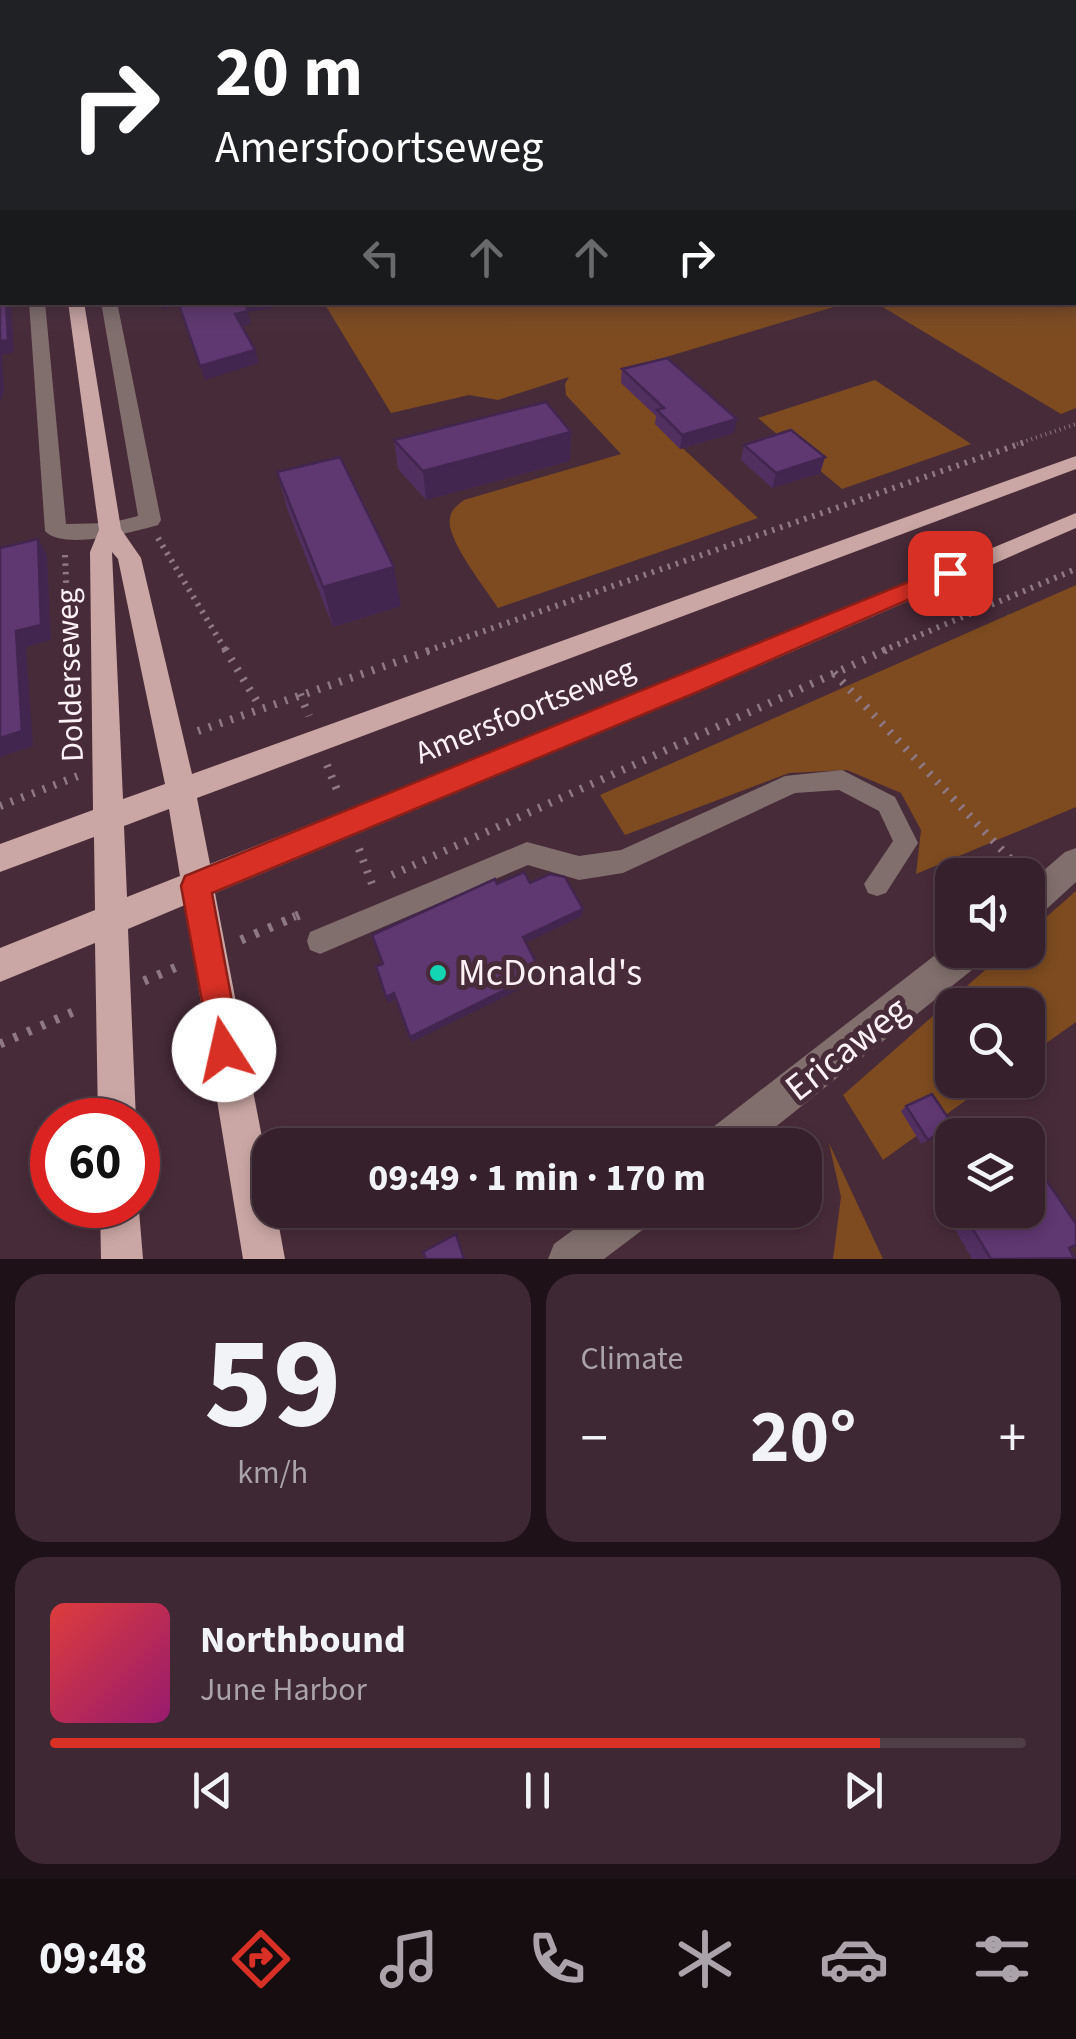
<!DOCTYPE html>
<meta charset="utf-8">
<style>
:root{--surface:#36202b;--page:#3d2833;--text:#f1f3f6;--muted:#aaa3a9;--line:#503e47;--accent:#d93025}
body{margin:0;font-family:"Source Sans 3",sans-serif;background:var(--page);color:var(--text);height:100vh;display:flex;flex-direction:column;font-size:38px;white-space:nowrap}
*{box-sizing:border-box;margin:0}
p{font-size:32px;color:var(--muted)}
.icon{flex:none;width:55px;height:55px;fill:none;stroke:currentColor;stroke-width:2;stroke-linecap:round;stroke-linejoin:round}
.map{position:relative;height:1259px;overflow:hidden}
.side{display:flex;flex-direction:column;gap:15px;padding:15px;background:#1e1218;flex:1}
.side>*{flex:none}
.guide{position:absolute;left:0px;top:0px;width:1078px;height:305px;box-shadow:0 5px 15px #0003,0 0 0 2px var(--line);background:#202124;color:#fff;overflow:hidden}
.controls{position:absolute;left:935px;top:858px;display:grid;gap:20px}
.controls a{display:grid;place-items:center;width:110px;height:110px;border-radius:20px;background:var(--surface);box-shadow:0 5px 15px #0003,0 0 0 2px var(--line);font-size:50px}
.speed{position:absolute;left:30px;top:1098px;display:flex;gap:20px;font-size:50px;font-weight:700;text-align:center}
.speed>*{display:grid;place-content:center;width:130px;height:130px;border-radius:50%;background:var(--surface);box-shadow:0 5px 15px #0003,0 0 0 2px var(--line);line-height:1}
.speed .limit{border:15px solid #d22;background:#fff;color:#111}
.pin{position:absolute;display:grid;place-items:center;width:85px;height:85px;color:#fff;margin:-42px;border-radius:20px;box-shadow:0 5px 15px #0006}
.me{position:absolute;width:110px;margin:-55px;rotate:350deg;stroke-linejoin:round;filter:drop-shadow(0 0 8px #0008)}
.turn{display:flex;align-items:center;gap:35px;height:210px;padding:0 50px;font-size:45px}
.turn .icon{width:130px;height:130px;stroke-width:2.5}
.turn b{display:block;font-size:70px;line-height:85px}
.lanes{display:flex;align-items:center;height:95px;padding:0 50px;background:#0003;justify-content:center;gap:50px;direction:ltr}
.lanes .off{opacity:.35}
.big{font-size:75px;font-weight:700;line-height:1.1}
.side .tile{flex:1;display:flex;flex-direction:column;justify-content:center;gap:15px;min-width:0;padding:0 35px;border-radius:30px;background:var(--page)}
.side .dial{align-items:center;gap:0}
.dial b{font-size:130px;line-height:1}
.song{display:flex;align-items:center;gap:30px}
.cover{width:120px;height:120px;border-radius:15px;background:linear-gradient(135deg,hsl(0 70% 55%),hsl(320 70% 35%))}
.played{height:10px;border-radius:5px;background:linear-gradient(90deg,var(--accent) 85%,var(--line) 85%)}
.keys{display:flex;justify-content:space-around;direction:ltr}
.heat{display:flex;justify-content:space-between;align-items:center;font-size:55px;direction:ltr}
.side .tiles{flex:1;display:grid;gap:15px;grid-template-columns:1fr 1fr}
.tile:last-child{grid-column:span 2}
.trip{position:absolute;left:252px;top:1128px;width:570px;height:100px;border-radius:30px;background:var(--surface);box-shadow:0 5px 15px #0003,0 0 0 2px var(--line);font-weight:700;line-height:100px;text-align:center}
.tabs{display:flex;height:160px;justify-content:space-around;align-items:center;background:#160d11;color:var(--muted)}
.tabs .icon{width:70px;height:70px}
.tabs .active{color:var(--accent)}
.tabs b{font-size:45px;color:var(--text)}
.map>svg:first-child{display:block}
</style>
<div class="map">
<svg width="1076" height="1259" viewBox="0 0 1076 1259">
<rect width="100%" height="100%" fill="#482b39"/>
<g fill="#7d4b1f">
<path d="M1076,159v249l-15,6 -185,-111 199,-1z"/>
<path d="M324,303h523l-181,54 50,44 -53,29 95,88 -260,90c-12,-19 -53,-70 -48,-90 1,-9 8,-13 14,-18l157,-46 -55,-59 -1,-11 4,-7 -71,23 -29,-5 -78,18z"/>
<path d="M875,380l96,64 -129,45 -84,-71z"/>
<path d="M1076,585v222l-160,67 5,-44 -20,-37 -54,-23 -58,3 -164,62 -25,-40z"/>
<path d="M1076,891v131l-48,34v-51h-76v75h42l-111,80 -40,-65 165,-145h20v-17z"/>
<path d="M829,1143l54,116h-50l8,-62z"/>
</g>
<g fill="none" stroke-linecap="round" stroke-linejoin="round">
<path stroke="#8e7883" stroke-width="4" stroke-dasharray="1 4" stroke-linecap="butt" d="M1017,444l59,-20"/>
<g stroke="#8e7883" stroke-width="6" stroke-dasharray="2.5 6" stroke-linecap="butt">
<path d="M158,538l68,113"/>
<path d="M65,555l4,96"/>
<path d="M427,651l598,-209"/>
<path d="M882,651l194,-82"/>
</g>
<g stroke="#8e7883" stroke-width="8" stroke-dasharray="2.5 9" stroke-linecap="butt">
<path d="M69,649l2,64"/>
<path d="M225,649l36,59"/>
<path d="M834,673l187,197"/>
<path d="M300,694l9,22"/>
<path d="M198,731l236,-82"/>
<path d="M327,765l12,30"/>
<path d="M0,806l78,-30"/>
<path d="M359,849l13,35"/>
<path d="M392,875l496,-226"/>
<path d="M293,917l10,-4"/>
</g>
<g stroke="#8e7883" stroke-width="9" stroke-dasharray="4 11" stroke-linecap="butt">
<path d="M241,940l58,-25"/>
<path d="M144,981l35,-15"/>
<path d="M0,1044l82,-36"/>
</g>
<path fill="#806f6d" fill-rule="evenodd" d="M842,770l53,27 23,46 -32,50 -9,3 -9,-3 -4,-9 29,-43 -14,-30 -40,-21 -44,3 -172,80 -44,7 -51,-15 -208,89 -10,-4 -3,-9 3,-9 217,-90 52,14 42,-6 164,-74z"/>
<g fill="#806f6d" fill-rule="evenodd">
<path d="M29,302h16l21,222 44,-1 28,-7 -37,-214h16l44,218 -3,5c-25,7 -94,26 -113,6z"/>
<path d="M1076,848v34l-36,33 -12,4v-35l37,-32z"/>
<path d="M952,942v8h35l-5,12 -229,183h-51l6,-14z"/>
<path d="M600,1210h55l-6,15 -45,34h-56l6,-15z"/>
</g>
<g fill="#caa7a4" fill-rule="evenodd">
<path d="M68,302h16l37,227 20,29 51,216 884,-318v13l-879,329 13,66 501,-199 365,-152v15l-347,151 -514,214 55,286v31h6l9,49h-42l-58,-354 -57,24 8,191h-38l-3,-177 -95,39v-34l95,-38 -1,-73 -94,35v-28l93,-34 -3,-258 9,-22zM112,552l6,7 47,225 -42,15zM169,809l11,67 -53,21 -3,-71z"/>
<path d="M138,1198l5,61h-42l-1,-54h38z"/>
</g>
</g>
<g fill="#522f61">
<path d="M622,369l112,64 -54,16 -25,-25 1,-8 -35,-33z"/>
<path d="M571,432l-1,29 -144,39 -28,-31 -4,-29z"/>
<path d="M744,445l81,12 -5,16 -48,15 -31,-28z"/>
<path d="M277,472l124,134 -68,21 -45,-116z"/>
<path d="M906,1106l40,24 -25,14 -20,-33z"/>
<path d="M973,1210h55l41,38 5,11h-102l-20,-35 22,-13z"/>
</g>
<g fill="#42264f">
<path d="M2,239v46l-2,8v-39z"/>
<path d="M6,302h5l3,50 -12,3 2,37 -4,10v-61z"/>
<path d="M161,302h16l1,4 -15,3z"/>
<path d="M244,302h27l1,6 -24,4 3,12 -12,4 -4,-14z"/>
<path d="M255,350l4,13 -54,17 -5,-14z"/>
<path d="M737,419l-3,14 -54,16 2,-14z"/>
<path d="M571,432l-1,29 -144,39 -3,-29z"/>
<path d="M825,457l-5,16 -48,15 4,-15z"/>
<path d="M38,539l9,16 4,85 -25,7 7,99 -33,11v-19l16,-107z"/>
<path d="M394,567l7,39 -68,21 -10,-40z"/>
<path d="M583,909l-1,7 -59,28v-7z"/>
<path d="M541,972v7l-129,63 -2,-5z"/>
<path d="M394,993l2,6 -8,4 -2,-6z"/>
</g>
<g fill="#5f3771" stroke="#42264f" stroke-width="2.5">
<path d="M0,219l1,4h1v16l-2,15z"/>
<path d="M0,282h2v20h4l2,38 -8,1z"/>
<path d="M178,302h66l4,9 -13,3 20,36 -55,16z"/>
<path d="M667,358l70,61 -55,16 -25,-25 7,-2 -42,-39z"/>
<path d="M546,402l25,30 -148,39 -29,-31z"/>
<path d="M791,430l34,27 -49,16 -32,-28z"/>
<path d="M340,457l54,110 -71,20 -46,-115z"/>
<path d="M38,539l3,86 -25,6 6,100 -22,7v-190z"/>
<path d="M524,872l6,11 20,-9 15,3 18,32 -60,28 18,35 -131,65 -16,-44 -8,4 -10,-31 7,-2 -11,-29 123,-56 2,5z"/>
<path d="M932,1094l21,31 -25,15 -22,-34z"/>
<path d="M1034,1162l42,62v21l-7,3 5,10 -83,1 -25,-41 14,-8h48v-45z"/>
<path d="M456,1234l8,25h-38l-3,-7z"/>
</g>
<linearGradient id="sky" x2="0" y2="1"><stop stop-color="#28181f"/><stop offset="0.47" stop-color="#584a5f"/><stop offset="1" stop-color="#584a5f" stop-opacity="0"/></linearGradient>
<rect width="1076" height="335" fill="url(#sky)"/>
<path fill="#d93025" stroke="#8d1f18" stroke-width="2.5" d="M950,565l8,3 3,5 -3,5 -263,115 -483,200 29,157 -5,12 -12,5 -11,-5 -32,-176 4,-10z"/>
<circle fill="#13d5b3" stroke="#482b39" stroke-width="4" cx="438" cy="973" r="10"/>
<g text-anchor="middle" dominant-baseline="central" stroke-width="10" stroke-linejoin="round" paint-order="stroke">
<g font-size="32" fill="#fdf1f6" stroke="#482b39">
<text transform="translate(70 675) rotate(-92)">Dolderseweg</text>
<text transform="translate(525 711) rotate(-22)">Amersfoortseweg</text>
</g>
<g font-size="38" fill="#fdf1f6" stroke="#482b39" text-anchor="start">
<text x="458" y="973">McDonald's</text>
</g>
<g font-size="38" fill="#fdf1f6" stroke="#482b39">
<text transform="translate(847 1049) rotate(-38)">Ericaweg</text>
</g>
</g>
</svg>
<div class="controls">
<a><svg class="icon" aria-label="sound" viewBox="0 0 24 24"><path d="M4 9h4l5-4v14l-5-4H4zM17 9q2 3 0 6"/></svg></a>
<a><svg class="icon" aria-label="search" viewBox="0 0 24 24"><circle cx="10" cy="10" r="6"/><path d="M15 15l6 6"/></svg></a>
<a><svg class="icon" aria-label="layers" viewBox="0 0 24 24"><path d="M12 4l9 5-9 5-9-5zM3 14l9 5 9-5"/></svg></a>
</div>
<div class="speed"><div class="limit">60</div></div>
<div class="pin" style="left:950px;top:573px;background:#d93025"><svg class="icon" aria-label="arrive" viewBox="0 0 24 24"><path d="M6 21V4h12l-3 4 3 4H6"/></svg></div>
<svg class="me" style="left:224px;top:1050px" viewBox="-20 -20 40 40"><circle r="19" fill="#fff"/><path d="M0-13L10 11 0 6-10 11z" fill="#d93025"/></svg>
<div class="trip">09:49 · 1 min · 170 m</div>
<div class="guide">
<div class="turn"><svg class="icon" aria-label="right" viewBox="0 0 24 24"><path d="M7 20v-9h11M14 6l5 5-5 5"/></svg><div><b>20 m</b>Amersfoortseweg</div></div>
<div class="lanes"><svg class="icon off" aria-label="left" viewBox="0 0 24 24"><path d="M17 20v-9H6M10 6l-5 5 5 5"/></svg><svg class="icon off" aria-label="ahead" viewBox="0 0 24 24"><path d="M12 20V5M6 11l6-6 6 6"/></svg><svg class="icon off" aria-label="ahead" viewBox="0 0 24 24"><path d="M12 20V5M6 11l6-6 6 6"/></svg><svg class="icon" aria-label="right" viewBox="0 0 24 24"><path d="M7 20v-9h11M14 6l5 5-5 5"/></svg></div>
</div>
</div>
<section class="side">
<div class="tiles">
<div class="tile dial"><b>59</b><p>km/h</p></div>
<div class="tile"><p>Climate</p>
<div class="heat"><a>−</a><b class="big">20°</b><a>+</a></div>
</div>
<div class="tile">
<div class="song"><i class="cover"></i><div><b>Northbound</b><p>June Harbor</p></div></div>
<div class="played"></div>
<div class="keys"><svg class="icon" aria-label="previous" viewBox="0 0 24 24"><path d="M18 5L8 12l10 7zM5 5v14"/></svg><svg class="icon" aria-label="pause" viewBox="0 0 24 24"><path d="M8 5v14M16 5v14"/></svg><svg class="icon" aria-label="next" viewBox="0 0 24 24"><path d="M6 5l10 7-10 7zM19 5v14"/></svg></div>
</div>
</div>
</section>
<nav class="tabs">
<b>09:48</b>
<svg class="icon active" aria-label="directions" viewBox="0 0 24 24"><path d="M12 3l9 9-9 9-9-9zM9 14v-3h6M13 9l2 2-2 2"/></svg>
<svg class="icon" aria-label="music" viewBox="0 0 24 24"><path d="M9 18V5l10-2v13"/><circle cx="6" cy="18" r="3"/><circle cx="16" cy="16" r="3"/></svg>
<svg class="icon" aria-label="phone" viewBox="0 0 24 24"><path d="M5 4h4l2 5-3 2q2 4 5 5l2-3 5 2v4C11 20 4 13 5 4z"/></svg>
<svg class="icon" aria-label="climate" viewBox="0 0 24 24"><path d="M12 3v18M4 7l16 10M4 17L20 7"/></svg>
<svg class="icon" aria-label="car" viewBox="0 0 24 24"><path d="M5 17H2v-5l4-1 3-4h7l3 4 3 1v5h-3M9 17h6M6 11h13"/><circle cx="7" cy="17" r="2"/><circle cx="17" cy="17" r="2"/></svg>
<svg class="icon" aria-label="filters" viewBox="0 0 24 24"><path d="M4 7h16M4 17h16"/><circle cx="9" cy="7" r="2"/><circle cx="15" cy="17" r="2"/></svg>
</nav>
